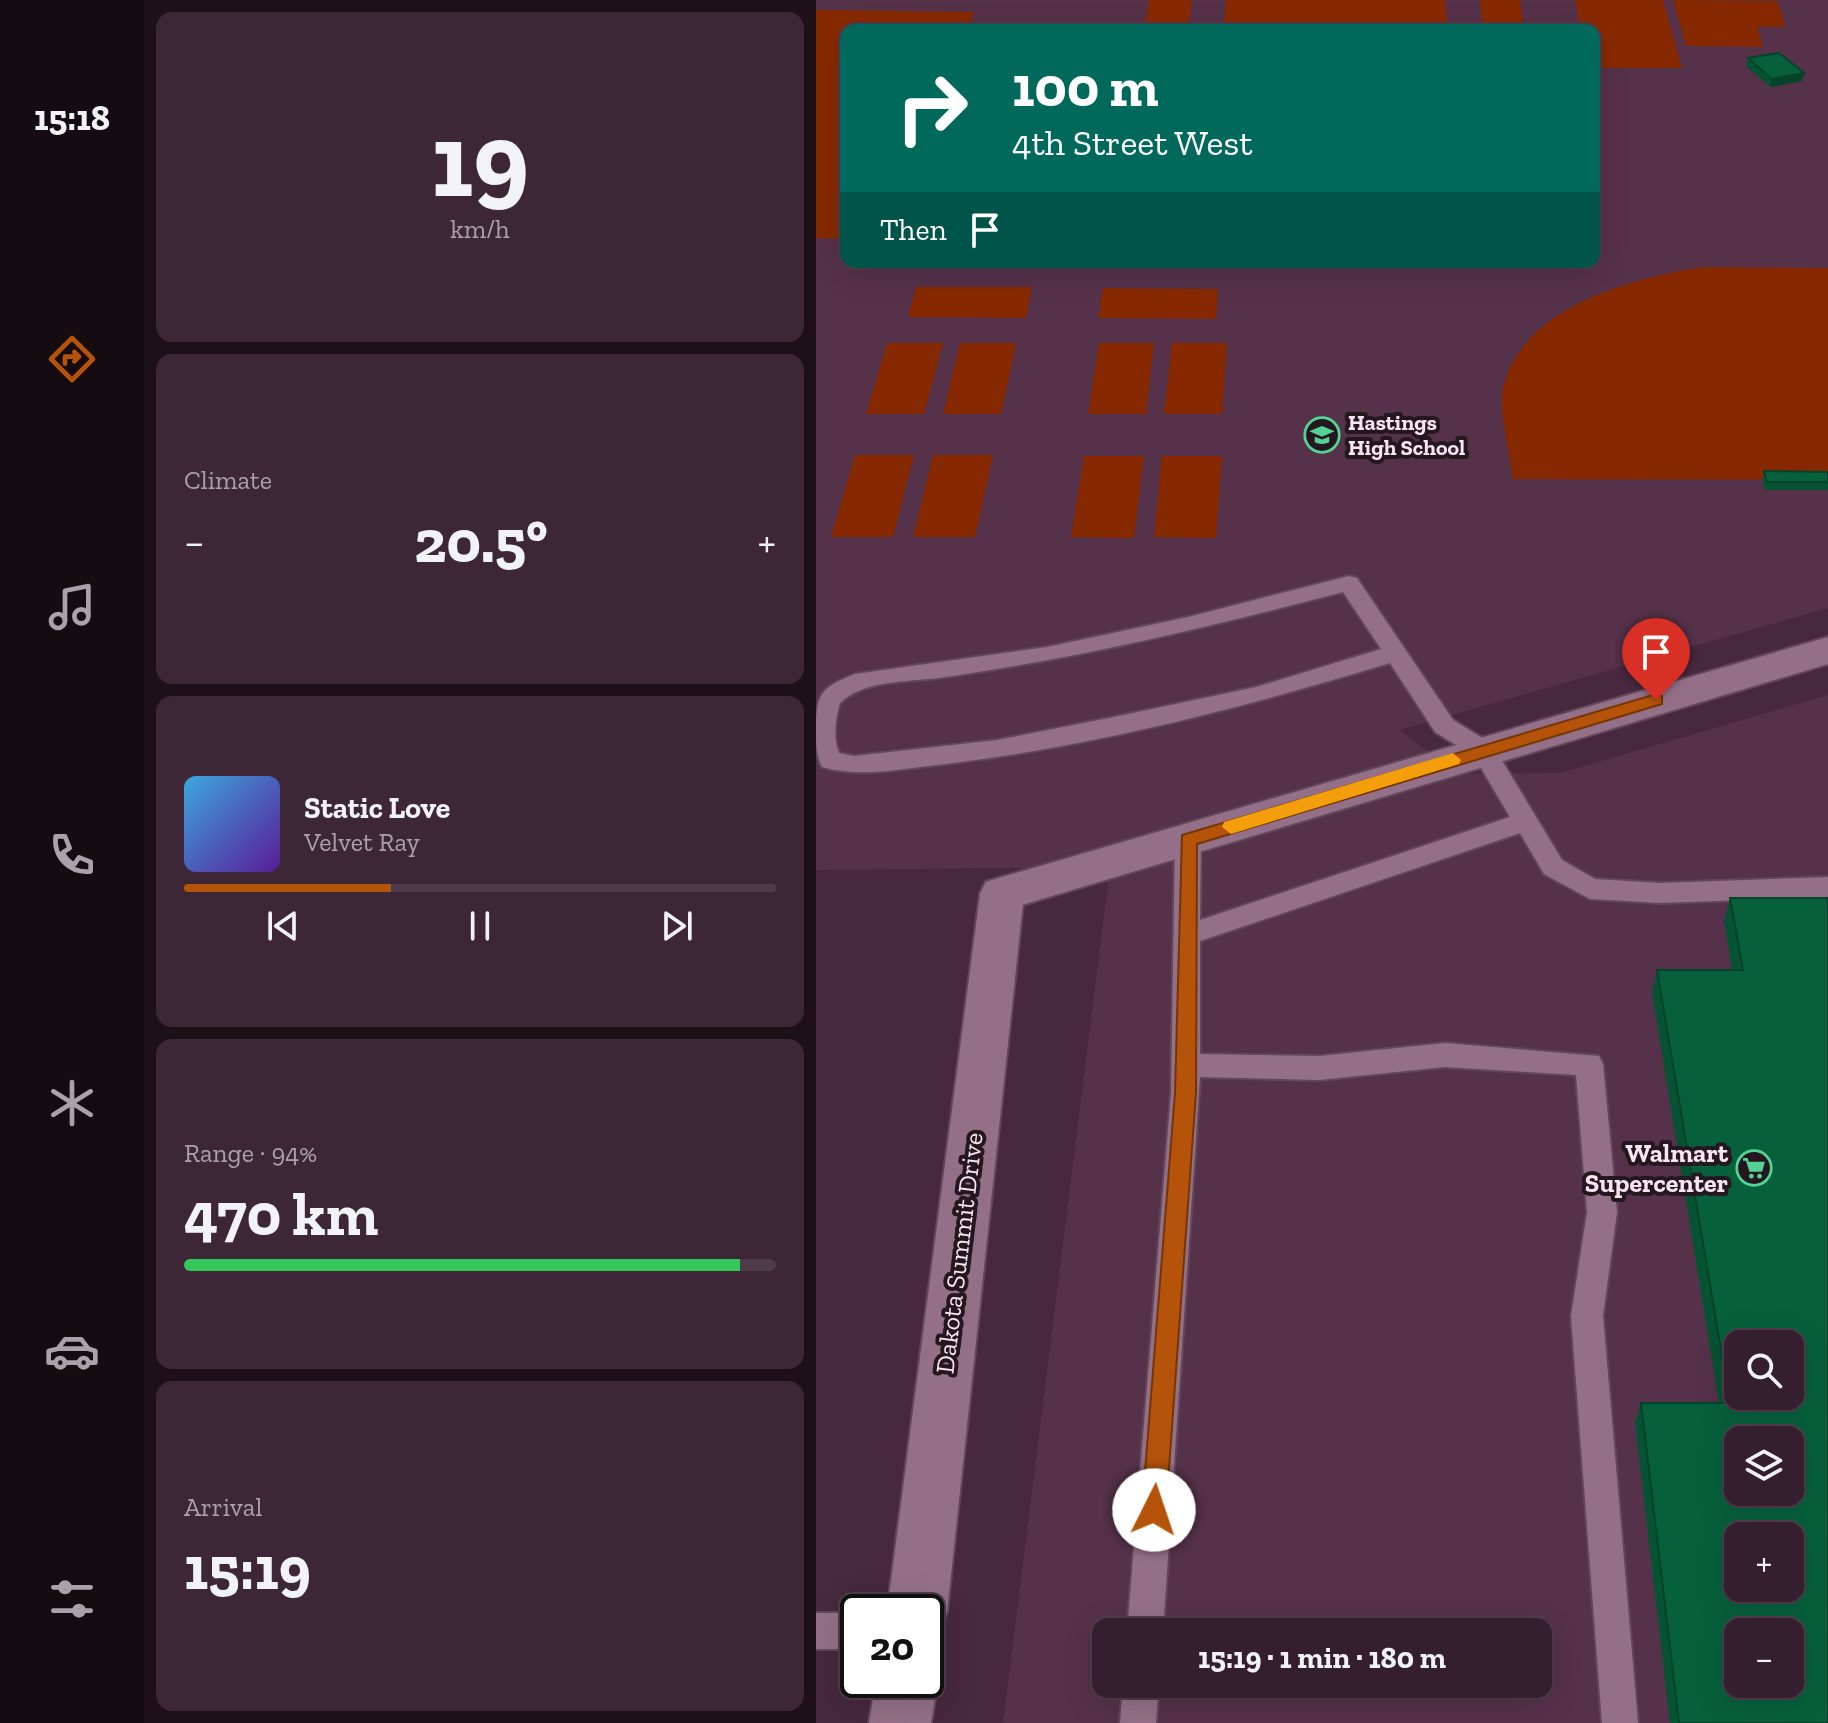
<!DOCTYPE html>
<meta charset="utf-8">
<style>
:root{--surface:#351e2e;--page:#3d2736;--text:#f1f3f6;--muted:#aaa2aa;--line:#4f3c4a;--accent:#b45309}
body{margin:0;font-family:"Zilla Slab",serif;background:var(--page);color:var(--text);height:100vh;display:flex;flex-direction:column;font-size:30px;white-space:nowrap}
*{box-sizing:border-box;margin:0}
p{font-size:26px;color:var(--muted)}
.icon{flex:none;width:44px;height:44px;fill:none;stroke:currentColor;stroke-width:2;stroke-linecap:round;stroke-linejoin:round}
.map{position:relative;flex:1;overflow:hidden}
.sheet{display:flex;flex-direction:column;gap:12px;padding:12px;background:#1d1019;width:672px}
.sheet>*{flex:none}
.guide{position:absolute;left:24px;top:24px;width:760px;height:244px;border-radius:16px;box-shadow:0 8px 32px #0002,0 0 0 2px var(--line);background:#00695c;color:#fff;overflow:hidden}
.buttons{position:absolute;left:908px;top:1330px;display:grid;gap:16px}
.buttons a{display:grid;place-items:center;width:80px;height:80px;border-radius:16px;background:var(--surface);box-shadow:0 8px 32px #0002,0 0 0 2px var(--line);font-size:40px}
.speed{position:absolute;left:24px;top:1594px;display:flex;gap:16px;font-size:40px;font-weight:700;text-align:center}
.speed>*{display:grid;place-content:center;width:104px;height:104px;border-radius:50%;background:var(--surface);box-shadow:0 8px 32px #0002,0 0 0 2px var(--line);line-height:1}
.speed .limit{border:4px solid #111;border-radius:12px;background:#fff;color:#111}
.pin{position:absolute;display:grid;place-items:center;width:68px;height:68px;color:#fff;margin:-82px -34px;border-radius:50% 50% 50% 0;rotate:-45deg;box-shadow:0 0 8px #0007}
.pin .icon{rotate:45deg}
.me{position:absolute;width:88px;margin:-44px;rotate:4deg;stroke-linejoin:round;filter:drop-shadow(0 0 6px #0008)}
.turn{display:flex;align-items:center;gap:28px;height:168px;padding:0 40px;font-size:36px}
.turn .icon{width:104px;height:104px;stroke-width:2.5}
.turn b{display:block;font-size:56px;line-height:68px}
.then{display:flex;align-items:center;height:76px;padding:0 40px;background:#0003;gap:16px;font-size:30px}
.big{font-size:60px;font-weight:700;line-height:1.1}
.sheet .widget{flex:1;display:flex;flex-direction:column;justify-content:center;gap:12px;min-width:0;padding:0 28px;border-radius:16px;background:var(--page)}
.sheet .dial{align-items:center;gap:0}
.dial b{font-size:104px;line-height:1}
.song{display:flex;align-items:center;gap:24px}
.cover{width:96px;height:96px;border-radius:12px;background:linear-gradient(135deg,hsl(200 70% 55%),hsl(270 70% 35%))}
.played{height:8px;border-radius:4px;background:linear-gradient(90deg,var(--accent) 35%,var(--line) 35%)}
.keys{display:flex;justify-content:space-around;direction:ltr}
.heat{display:flex;justify-content:space-between;align-items:center;font-size:44px;direction:ltr}
.charge{height:12px;border-radius:6px;background:linear-gradient(90deg,#34c759 94%,var(--line) 0)}
.trip{position:absolute;left:276px;top:1618px;width:460px;height:80px;border-radius:16px;background:var(--surface);box-shadow:0 8px 32px #0002,0 0 0 2px var(--line);font-weight:700;line-height:80px;text-align:center}
main{display:flex;flex:1;min-height:0}
.dock{display:flex;flex-direction:column;width:144px;justify-content:space-around;align-items:center;background:#150c12;color:var(--muted)}
.dock .icon{width:56px;height:56px}
.dock .current{color:var(--accent)}
.dock b{font-size:36px;color:var(--text)}
.map>svg:first-child{display:block}
</style>
<main>
<nav class="dock">
<b>15:18</b>
<svg class="icon current" aria-label="directions" viewBox="0 0 24 24"><path d="M12 3l9 9-9 9-9-9zM9 14v-3h6M13 9l2 2-2 2"/></svg>
<svg class="icon" aria-label="music" viewBox="0 0 24 24"><path d="M9 18V5l10-2v13"/><circle cx="6" cy="18" r="3"/><circle cx="16" cy="16" r="3"/></svg>
<svg class="icon" aria-label="phone" viewBox="0 0 24 24"><path d="M5 4h4l2 5-3 2q2 4 5 5l2-3 5 2v4C11 20 4 13 5 4z"/></svg>
<svg class="icon" aria-label="climate" viewBox="0 0 24 24"><path d="M12 3v18M4 7l16 10M4 17L20 7"/></svg>
<svg class="icon" aria-label="car" viewBox="0 0 24 24"><path d="M5 17H2v-5l4-1 3-4h7l3 4 3 1v5h-3M9 17h6M6 11h13"/><circle cx="7" cy="17" r="2"/><circle cx="17" cy="17" r="2"/></svg>
<svg class="icon" aria-label="filters" viewBox="0 0 24 24"><path d="M4 7h16M4 17h16"/><circle cx="9" cy="7" r="2"/><circle cx="15" cy="17" r="2"/></svg>
</nav>
<section class="sheet">
<div class="widget dial"><b>19</b><p>km/h</p></div>
<div class="widget"><p>Climate</p>
<div class="heat"><a>−</a><b class="big">20.5°</b><a>+</a></div>
</div>
<div class="widget">
<div class="song"><i class="cover"></i><div><b>Static Love</b><p>Velvet Ray</p></div></div>
<div class="played"></div>
<div class="keys"><svg class="icon" aria-label="previous" viewBox="0 0 24 24"><path d="M18 5L8 12l10 7zM5 5v14"/></svg><svg class="icon" aria-label="pause" viewBox="0 0 24 24"><path d="M8 5v14M16 5v14"/></svg><svg class="icon" aria-label="next" viewBox="0 0 24 24"><path d="M6 5l10 7-10 7zM19 5v14"/></svg></div>
</div>
<div class="widget"><p>Range · 94%</p><b class="big">470 km</b><div class="charge"></div></div>
<div class="widget"><p>Arrival</p><b class="big">15:19</b></div>
</section>
<div class="map">
<svg width="1012" height="1723" viewBox="0 0 1012 1723">
<rect width="100%" height="100%" fill="#47283e"/>
<path fill="#55314a" fill-rule="evenodd" d="M0,0h1012v608l-429,122 61,44 100,-1 268,-78v1028h-825l107,-856 -294,3zM30,30h748v232h-748zM922,1344h52v52h-52zM922,1440h52v52h-52zM922,1536h52v52h-52zM290,1632h432v52h-432zM922,1632h52v52h-52z"/>
<g fill="#872900">
<path d="M333,0h43l-4,30h-44z"/>
<path d="M410,0h219l3,30h-225z"/>
<path d="M664,0h40l4,30h-41z"/>
<path d="M759,0h88l19,68h-88v-38h-13z"/>
<path d="M857,0l104,1 9,26h-29l6,20 -77,-1z"/>
<path d="M0,10l158,2 -6,18h-122v209l-30,-1z"/>
<path d="M886,267l126,1v212l-315,-1c-3,-23 -15,-71 -10,-91 20,-82 128,-109 199,-121z"/>
<path d="M100,287h116l-6,31 -118,-1z"/>
<path d="M287,288l115,1 -2,30 -118,-1z"/>
<path d="M71,343h56l-19,71h-58z"/>
<path d="M144,343h56l-15,71h-58z"/>
<path d="M283,343h55l-8,71h-58z"/>
<path d="M356,343h55l-5,71h-58z"/>
<path d="M39,455h59l-21,82h-62z"/>
<path d="M117,455h60l-18,82h-62z"/>
<path d="M268,456h60l-10,82 -63,-1z"/>
<path d="M346,456h60l-6,82 -62,-1z"/>
</g>
<g fill="none" stroke-linecap="round" stroke-linejoin="round">
<defs>
<g id="lane">
<path d="M533,576l8,2 96,142 39,24 70,116 33,19 65,4 168,-6v20l-168,6 -70,-4 -46,-25 -24,-41 -320,108v113l119,2 126,-13 154,13 4,8 14,148 -14,104 35,407h-36l-31,-407 16,-104 -11,-137 -131,-8 -126,13 -119,-3 -37,555h-36l44,-539 4,-253 4,-7 9,-3 9,3 4,7 -1,80 310,-103 -36,-61 -39,-24 -45,-69c-148,45 -299,84 -453,102 -38,4 -77,13 -115,2 -6,-12 -6,-22 -6,-37 0,-36 4,-42 39,-56l192,-27 141,-30zM527,592l38,57 -125,38 -147,31 -112,22 -143,16 -15,-3c-6,-15 -4,-34 1,-50 24,-23 67,-21 98,-25 138,-19 271,-51 405,-86z"/>
<rect x="0" y="1613" width="42" height="36"/>
<path d="M307,1684h36l-3,39h-36z"/>
</g>
<g id="street">
<path d="M186,877l16,5 6,12 -77,718 -9,21 -12,5v-26h-39l93,-718 6,-12z"/>
<path d="M110,1657l12,23 -7,43h-62l7,-43h50z"/>
</g>
<path id="secondary" d="M1012,637v27l-826,247 -16,-5 -6,-12 6,-12 16,-5z"/>
</defs>
<use href="#lane" stroke="#61475a" stroke-width="4"/>
<use href="#street" stroke="#61475a" stroke-width="4"/>
<use href="#secondary" stroke="#61475a" stroke-width="4"/>
<use href="#lane" fill="#937087" fill-rule="evenodd"/>
<use href="#street" fill="#937087" fill-rule="evenodd"/>
<use href="#secondary" fill="#937087" fill-rule="evenodd"/>
</g>
<g fill="#065334">
<path d="M932,58l54,23 -32,6 -24,-21z"/>
<path d="M948,471l64,1v18h-63l-3,-10z"/>
<path d="M914,898h98v825h-158l-35,-300 6,-20h78l-67,-410 5,-23h75l-8,-49z"/>
</g>
<path fill="#05432a" d="M988,73l-2,8 -32,6 2,-8z"/>
<g fill="#07603c" stroke="#05432a" stroke-width="2" fill-rule="evenodd">
<path d="M963,53l25,20 -32,6 -24,-21z"/>
<path d="M948,471l64,1v10h-61z"/>
<path d="M914,898h98v825h-149l-38,-320h89l-73,-433h86zM922,1344h52v52h-52zM922,1440h52v52h-52zM922,1536h52v52h-52zM922,1632h52v52h-52z"/>
</g>
<path fill="#b45309" stroke="#753606" stroke-width="2" d="M840,694l6,2v8l-465,140 -1,249 -30,417 -4,9 -8,3 -8,-3 -4,-9 33,-417 7,-258z"/>
<path fill="#f59e0b" d="M637,753l8,7 -2,4 -228,70 -9,-7 2,-5z"/>
<defs>
<symbol id="school-ring" viewBox="-11 -11 22 22"><circle r="9.5" fill="#251720" stroke="#55d395" stroke-width="1.5"/><path d="M0-5L7-2L0 1L-7-2ZM-4 1L0 2.5L4 1V4Q0 6-4 4Z" fill="#55d395"/></symbol>
<symbol id="supermarket-ring" viewBox="-11 -11 22 22"><circle r="9.5" fill="#251720" stroke="#55d395" stroke-width="1.5"/><path d="M-6-5.5h2.5l.6 2H6L4.5 2H-2.5L-4.4-4H-6ZM-1.5 3.2a1.3 1.3 0 1 0 .1 0ZM3 3.2a1.3 1.3 0 1 0 .1 0Z" fill="#55d395"/></symbol>
</defs>
<g fill-rule="evenodd">
<use href="#school-ring" x="486" y="415" width="40" height="40"/>
<use href="#supermarket-ring" x="918" y="1148" width="40" height="40"/>
</g>
<g text-anchor="middle" dominant-baseline="central" stroke-width="8" stroke-linejoin="round" paint-order="stroke">
<g font-size="22" font-weight="bold" fill="#f9e4f2" stroke="#251720" text-anchor="start">
<text x="532" y="422">Hastings<tspan x="532" dy="25">High School</tspan></text>
</g>
<g font-size="26" font-weight="bold" fill="#f9e4f2" stroke="#251720" text-anchor="end">
<text x="912" y="1153">Walmart<tspan x="912" dy="30">Supercenter</tspan></text>
</g>
<g font-size="26" fill="#f9e4f2" stroke="#251720">
<text transform="translate(143 1253) rotate(-83)">Dakota Summit Drive</text>
</g>
</g>
</svg>
<div class="buttons">
<a><svg class="icon" aria-label="search" viewBox="0 0 24 24"><circle cx="10" cy="10" r="6"/><path d="M15 15l6 6"/></svg></a>
<a><svg class="icon" aria-label="layers" viewBox="0 0 24 24"><path d="M12 4l9 5-9 5-9-5zM3 14l9 5 9-5"/></svg></a>
<a>+</a>
<a>−</a>
</div>
<div class="speed"><div class="limit">20</div></div>
<div class="pin" style="left:840px;top:700px;background:#d93025"><svg class="icon" aria-label="arrive" viewBox="0 0 24 24"><path d="M6 21V4h12l-3 4 3 4H6"/></svg></div>
<svg class="me" style="left:338px;top:1510px" viewBox="-20 -20 40 40"><circle r="19" fill="#fff"/><path d="M0-13L10 11 0 6-10 11z" fill="#b45309"/></svg>
<div class="trip">15:19 · 1 min · 180 m</div>
<div class="guide">
<div class="turn"><svg class="icon" aria-label="right" viewBox="0 0 24 24"><path d="M7 20v-9h11M14 6l5 5-5 5"/></svg><div><b>100 m</b>4th Street West</div></div>
<div class="then">Then<svg class="icon" aria-label="arrive" viewBox="0 0 24 24"><path d="M6 21V4h12l-3 4 3 4H6"/></svg></div>
</div>
</div>
</main>
